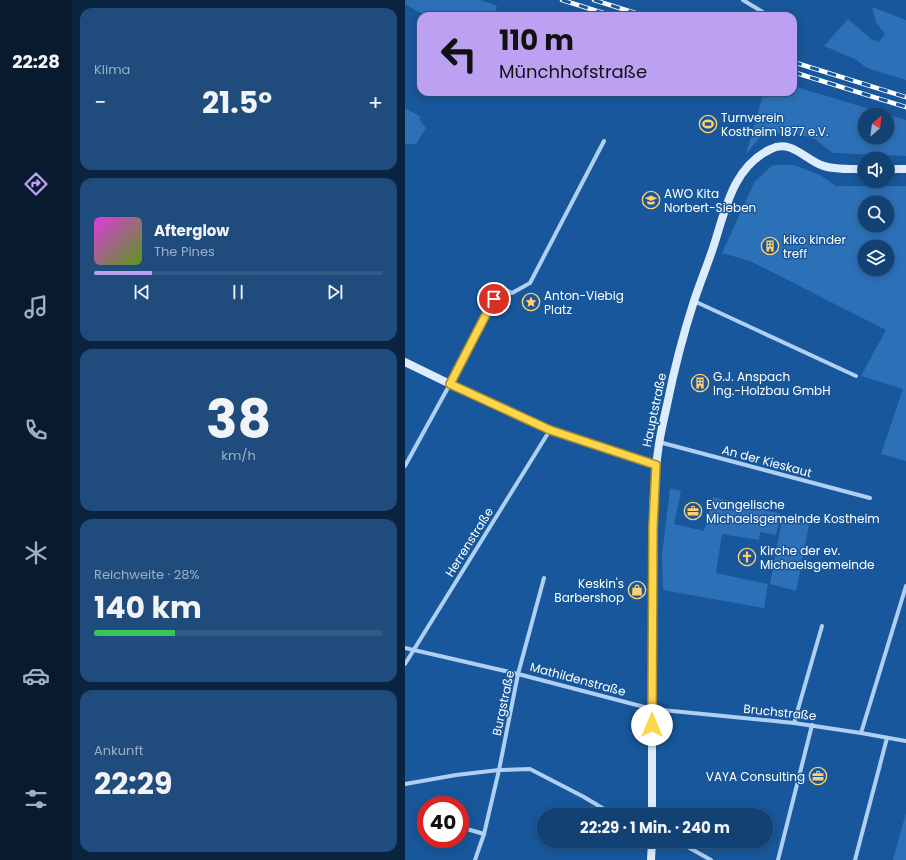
<!DOCTYPE html>
<html lang="de">
<meta charset="utf-8">
<style>
:root{--surface:#124174;--page:#1f4c7c;--text:#f1f3f6;--muted:#9cafc5;--line:#315a86;--accent:#bca0f2}
body{margin:0;font-family:Poppins,sans-serif;background:var(--page);color:var(--text);height:100vh;display:flex;flex-direction:column;font-size:15px;white-space:nowrap}
*{box-sizing:border-box;margin:0}
p{font-size:13px;color:var(--muted)}
.icon{flex:none;width:22px;height:22px;fill:none;stroke:currentColor;stroke-width:2;stroke-linecap:round;stroke-linejoin:round}
.map{position:relative;flex:1;overflow:hidden}
.side{display:flex;flex-direction:column;gap:8px;padding:8px;background:#0a2440;width:333px}
.side>*{flex:none}
.banner{position:absolute;left:12px;top:12px;width:380px;height:84px;border-radius:12px;box-shadow:0 2px 10px #0003,0 0 0 1px var(--line);background:#bca0f2;color:#111;overflow:hidden}
.needle{width:26px;rotate:28deg}
.tools{position:absolute;left:453px;top:108px;display:grid;gap:8px}
.tools a{display:grid;place-items:center;width:36px;height:36px;border-radius:50%;background:var(--surface);box-shadow:0 2px 10px #0003,0 0 0 1px var(--line);font-size:20px}
.speed{position:absolute;left:12px;top:796px;display:flex;gap:8px;font-size:20px;font-weight:700;text-align:center}
.speed>*{display:grid;place-content:center;width:52px;height:52px;border-radius:50%;background:var(--surface);box-shadow:0 2px 10px #0003,0 0 0 1px var(--line);line-height:1}
.speed .limit{border:6px solid #d22;background:#fff;color:#111}
.pin{position:absolute;display:grid;place-items:center;width:34px;height:34px;color:#fff;margin:-17px;border:2px solid #fff;border-radius:50%;box-shadow:0 1px 4px #0007}
.me{position:absolute;width:44px;margin:-22px;rotate:0deg;stroke-linejoin:round;filter:drop-shadow(0 0 3px #0008)}
.turn{display:flex;align-items:center;gap:14px;height:84px;padding:0 16px;font-size:18px}
.turn .icon{width:52px;height:52px;stroke-width:2.5}
.turn b{display:block;font-size:28px;line-height:34px}
.big{font-size:30px;font-weight:700;line-height:1.1}
.side .tile{flex:1;display:flex;flex-direction:column;justify-content:center;gap:6px;min-width:0;padding:0 14px;border-radius:12px;background:var(--page)}
.side .dial{align-items:center;gap:0}
.dial b{font-size:52px;line-height:1}
.song{display:flex;align-items:center;gap:12px}
.cover{width:48px;height:48px;border-radius:6px;background:linear-gradient(135deg,hsl(300 70% 55%),hsl(90 70% 35%))}
.played{height:4px;border-radius:2px;background:linear-gradient(90deg,var(--accent) 20%,var(--line) 20%)}
.keys{display:flex;justify-content:space-around;direction:ltr}
.heat{display:flex;justify-content:space-between;align-items:center;font-size:22px;direction:ltr}
.charge{height:6px;border-radius:3px;background:linear-gradient(90deg,#34c759 28%,var(--line) 0)}
.trip{position:absolute;left:132px;top:808px;width:236px;height:40px;border-radius:20px;background:var(--surface);box-shadow:0 2px 10px #0003,0 0 0 1px var(--line);font-weight:700;line-height:40px;text-align:center}
main{display:flex;flex:1;min-height:0}
.tab-bar{display:flex;flex-direction:column;width:72px;justify-content:space-around;align-items:center;background:#071a2e;color:var(--muted)}
.tab-bar .icon{width:28px;height:28px}
.tab-bar .current{color:var(--accent)}
.tab-bar b{font-size:18px;color:var(--text)}
.map>svg:first-child{display:block}
</style>
<main>
<nav class="tab-bar">
<b>22:28</b>
<svg class="icon current" aria-label="directions" viewBox="0 0 24 24"><path d="M12 3l9 9-9 9-9-9zM9 14v-3h6M13 9l2 2-2 2"/></svg>
<svg class="icon" aria-label="music" viewBox="0 0 24 24"><path d="M9 18V5l10-2v13"/><circle cx="6" cy="18" r="3"/><circle cx="16" cy="16" r="3"/></svg>
<svg class="icon" aria-label="phone" viewBox="0 0 24 24"><path d="M5 4h4l2 5-3 2q2 4 5 5l2-3 5 2v4C11 20 4 13 5 4z"/></svg>
<svg class="icon" aria-label="climate" viewBox="0 0 24 24"><path d="M12 3v18M4 7l16 10M4 17L20 7"/></svg>
<svg class="icon" aria-label="car" viewBox="0 0 24 24"><path d="M5 17H2v-5l4-1 3-4h7l3 4 3 1v5h-3M9 17h6M6 11h13"/><circle cx="7" cy="17" r="2"/><circle cx="17" cy="17" r="2"/></svg>
<svg class="icon" aria-label="filters" viewBox="0 0 24 24"><path d="M4 7h16M4 17h16"/><circle cx="9" cy="7" r="2"/><circle cx="15" cy="17" r="2"/></svg>
</nav>
<section class="side">
<div class="tile"><p>Klima</p>
<div class="heat"><a>−</a><b class="big">21.5°</b><a>+</a></div>
</div>
<div class="tile">
<div class="song"><i class="cover"></i><div><b>Afterglow</b><p>The Pines</p></div></div>
<div class="played"></div>
<div class="keys"><svg class="icon" aria-label="previous" viewBox="0 0 24 24"><path d="M18 5L8 12l10 7zM5 5v14"/></svg><svg class="icon" aria-label="pause" viewBox="0 0 24 24"><path d="M8 5v14M16 5v14"/></svg><svg class="icon" aria-label="next" viewBox="0 0 24 24"><path d="M6 5l10 7-10 7zM19 5v14"/></svg></div>
</div>
<div class="tile dial"><b>38</b><p>km/h</p></div>
<div class="tile"><p>Reichweite · 28%</p><b class="big">140 km</b><div class="charge"></div></div>
<div class="tile"><p>Ankunft</p><b class="big">22:29</b></div>
</section>
<div class="map">
<svg width="501" height="860" viewBox="0 0 501 860">
<rect width="100%" height="100%" fill="#18579b"/>
<g fill="#2c71b8" fill-rule="evenodd">
<path d="M0,0h75l17,6 -3,10h-68l-21,-12z"/>
<path d="M467,7l34,13v60l-39,-12 -12,-9 -31,-13 24,-27 23,20 8,3 6,-8 -9,-12z"/>
<path d="M388,86l113,34v36l-73,-3 -18,-14 -28,-8 -15,5 -10,-1 -16,19 18,-62h29zM460,115h22v22h-22z"/>
<path d="M0,108l16,9 -2,2 7,9 -10,16h-9l-2,-1z"/>
<path d="M368,165h21l26,10 16,11h70v275l-25,-7 22,-65 -42,-13 25,-46 -136,-69 -28,-8 33,-72zM460,203h22v22h-22zM460,247h22v22h-22z"/>
<path d="M265,489l11,2 -7,33 30,7 9,-34 68,17 -5,21 -16,-3 -1,8 -37,-6 -6,39 52,11 -4,24 -101,-18 -1,-35z"/>
<path d="M377,520l27,4 -13,67 -26,-7z"/>
<path d="M501,813v47h-13z"/>
</g>
<g fill="none" stroke-linecap="round" stroke-linejoin="round">
<g stroke="#afd0f2" stroke-width="4">
<path d="M338,0l26,16"/>
<path d="M388,31l2,1"/>
<path d="M289,301l162,75"/>
<path d="M254,442l211,56"/>
<path d="M0,466l45,-82 50,-97 12,6 18,-10 74,-142"/>
<path d="M0,648l113,26 134,35 142,14 67,10 45,8"/>
<path d="M0,664l145,-234"/>
<path d="M389,723l28,-97"/>
<path d="M456,733l45,-147"/>
<path d="M0,784l51,-9 43,-5 31,-1 54,28 30,18"/>
<path d="M55,827l24,7"/>
<path d="M272,841l34,19"/>
<path d="M70,860l9,-26 15,-64 19,-96 26,-96"/>
<path d="M373,860l34,-135"/>
<path d="M450,860l32,-122"/>
</g>
<g stroke="#ddecfc" stroke-width="8">
<path d="M482,169h19"/>
<path d="M0,362l45,22 100,46 106,35"/>
<path d="M247,815c0,-72 0,-144 0,-215 1,-52 -1,-104 7,-156 2,-13 5,-26 8,-39 7,-35 16,-70 27,-104 6,-18 13,-35 19,-53 12,-36 19,-81 58,-99 19,-10 34,10 50,16 11,5 32,4 44,4"/>
<path d="M246,860l1,-19"/>
</g>
<defs>
<g id="rail">
<path d="M157,0l51,16"/>
<path d="M189,0l51,16"/>
<path d="M388,62l113,35"/>
<path d="M388,72l113,35"/>
</g>
</defs>
<use href="#rail" stroke="#fff" stroke-width="4.5"/>
<use href="#rail" stroke="#18579b" stroke-width="3" stroke-dasharray="9" stroke-linecap="butt"/>
</g>
<g fill="none" stroke-linecap="round" stroke-linejoin="round">
<defs>
<path id="route" d="M89,299l-44,85 100,46 106,35 -3,63 -1,197"/>
</defs>
<use href="#route" stroke="#a68a30" stroke-width="10"/>
<use href="#route" stroke="#ffd54a" stroke-width="7"/>
</g>
<defs>
<symbol id="stadium-ring" viewBox="-11 -11 22 22"><circle r="9.5" fill="#18579b" stroke="#ffcf6f" stroke-width="1.5"/><path d="M0-5a6.5 5 0 1 0 0 10a6.5 5 0 1 0 0-10ZM-3.5-1.8h7v3.6h-7Z" fill="#ffcf6f"/></symbol>
<symbol id="school-ring" viewBox="-11 -11 22 22"><circle r="9.5" fill="#18579b" stroke="#ffcf6f" stroke-width="1.5"/><path d="M0-5L7-2L0 1L-7-2ZM-4 1L0 2.5L4 1V4Q0 6-4 4Z" fill="#ffcf6f"/></symbol>
<symbol id="building-ring" viewBox="-11 -11 22 22"><circle r="9.5" fill="#18579b" stroke="#ffcf6f" stroke-width="1.5"/><path d="M-4-6H4V6H1V3H-1V6H-4ZM-2.5-4.3h1.7v1.8h-1.7ZM.8-4.3h1.7v1.8H.8ZM-2.5-1h1.7V.8h-1.7ZM.8-1h1.7V.8H.8Z" fill="#ffcf6f"/></symbol>
<symbol id="sight-ring" viewBox="-11 -11 22 22"><circle r="9.5" fill="#18579b" stroke="#ffcf6f" stroke-width="1.5"/><path d="M0-6L1.8-2.2L6-1.7L2.9 1.2L3.7 5.4L0 3.3L-3.7 5.4L-2.9 1.2L-6-1.7L-1.8-2.2Z" fill="#ffcf6f"/></symbol>
<symbol id="office-ring" viewBox="-11 -11 22 22"><circle r="9.5" fill="#18579b" stroke="#ffcf6f" stroke-width="1.5"/><path d="M-6-3h4V-5.5h4V-3h4V5H-6ZM-1-4.5V-3h2v-1.5ZM-6 0V1H6V0Z" fill="#ffcf6f"/></symbol>
<symbol id="church-ring" viewBox="-11 -11 22 22"><circle r="9.5" fill="#18579b" stroke="#ffcf6f" stroke-width="1.5"/><path d="M-1.2-6h2.4v3.5h3.3v2.4h-3.3V6h-2.4V-.1h-3.3v-2.4h3.3Z" fill="#ffcf6f"/></symbol>
<symbol id="shop-ring" viewBox="-11 -11 22 22"><circle r="9.5" fill="#18579b" stroke="#ffcf6f" stroke-width="1.5"/><path d="M-5-2.5h2.3a2.7 3.5 0 0 1 5.4 0H5L5.5 6h-11ZM-1.5-2.5h3a1.5 2.3 0 0 0-3 0Z" fill="#ffcf6f"/></symbol>
</defs>
<g fill-rule="evenodd">
<use href="#stadium-ring" x="293" y="114" width="20" height="20"/>
<use href="#school-ring" x="236" y="190" width="20" height="20"/>
<use href="#building-ring" x="355" y="236" width="20" height="20"/>
<use href="#sight-ring" x="116" y="292" width="20" height="20"/>
<use href="#building-ring" x="285" y="373" width="20" height="20"/>
<use href="#office-ring" x="278" y="501" width="20" height="20"/>
<use href="#church-ring" x="332" y="547" width="20" height="20"/>
<use href="#shop-ring" x="222" y="580" width="20" height="20"/>
<use href="#office-ring" x="403" y="766" width="20" height="20"/>
</g>
<g text-anchor="middle" dominant-baseline="central" stroke-width="3" stroke-linejoin="round" paint-order="stroke">
<g font-size="12" fill="#fff" stroke="#18579b" text-anchor="start">
<text x="316" y="117">Turnverein<tspan x="316" dy="14">Kostheim 1877 e.V.</tspan></text>
<text x="259" y="193">AWO Kita<tspan x="259" dy="14">Norbert-Sieben</tspan></text>
<text x="378" y="239">kiko kinder<tspan x="378" dy="14">treff</tspan></text>
<text x="139" y="295">Anton-Viebig<tspan x="139" dy="14">Platz</tspan></text>
<text x="308" y="376">G.J. Anspach<tspan x="308" dy="14">Ing.-Holzbau GmbH</tspan></text>
<text x="301" y="504">Evangelische<tspan x="301" dy="14">Michaelsgemeinde Kostheim</tspan></text>
<text x="355" y="550">Kirche der ev.<tspan x="355" dy="14">Michaelsgemeinde</tspan></text>
<text x="219" y="583" text-anchor="end">Keskin's<tspan x="219" dy="14">Barbershop</tspan></text>
<text x="400" y="776" text-anchor="end">VAYA Consulting</text>
</g>
<g font-size="12" fill="#fff" stroke="#18579b">
<text transform="translate(249 410) rotate(-78)">Hauptstraße</text>
<text transform="translate(362 461) rotate(15)">An der Kieskaut</text>
<text transform="translate(64 542) rotate(-58)">Herrenstraße</text>
<text transform="translate(173 679) rotate(15)">Mathildenstraße</text>
<text transform="translate(98 703) rotate(-78)">Burgstraße</text>
<text transform="translate(375 712) rotate(6)">Bruchstraße</text>
</g>
</g>
</svg>
<div class="tools">
<a><svg class="needle" viewBox="-14 -14 28 28"><path d="M0-13l5 13h-10z" fill="#e53935"/><path d="M0 13l5-13h-10z" fill="#9cafc5"/></svg></a>
<a><svg class="icon" aria-label="sound" viewBox="0 0 24 24"><path d="M4 9h4l5-4v14l-5-4H4zM17 9q2 3 0 6"/></svg></a>
<a><svg class="icon" aria-label="search" viewBox="0 0 24 24"><circle cx="10" cy="10" r="6"/><path d="M15 15l6 6"/></svg></a>
<a><svg class="icon" aria-label="layers" viewBox="0 0 24 24"><path d="M12 4l9 5-9 5-9-5zM3 14l9 5 9-5"/></svg></a>
</div>
<div class="speed"><div class="limit">40</div></div>
<div class="pin" style="left:89px;top:299px;background:#d93025"><svg class="icon" aria-label="arrive" viewBox="0 0 24 24"><path d="M6 21V4h12l-3 4 3 4H6"/></svg></div>
<svg class="me" style="left:247px;top:725px" viewBox="-20 -20 40 40"><circle r="19" fill="#fff"/><path d="M0-13L10 11 0 6-10 11z" fill="#ffd54a"/></svg>
<div class="trip">22:29 · 1 Min. · 240 m</div>
<div class="banner">
<div class="turn"><svg class="icon" aria-label="left" viewBox="0 0 24 24"><path d="M17 20v-9H6M10 6l-5 5 5 5"/></svg><div><b>110 m</b>Münchhofstraße</div></div>
</div>
</div>
</main>
